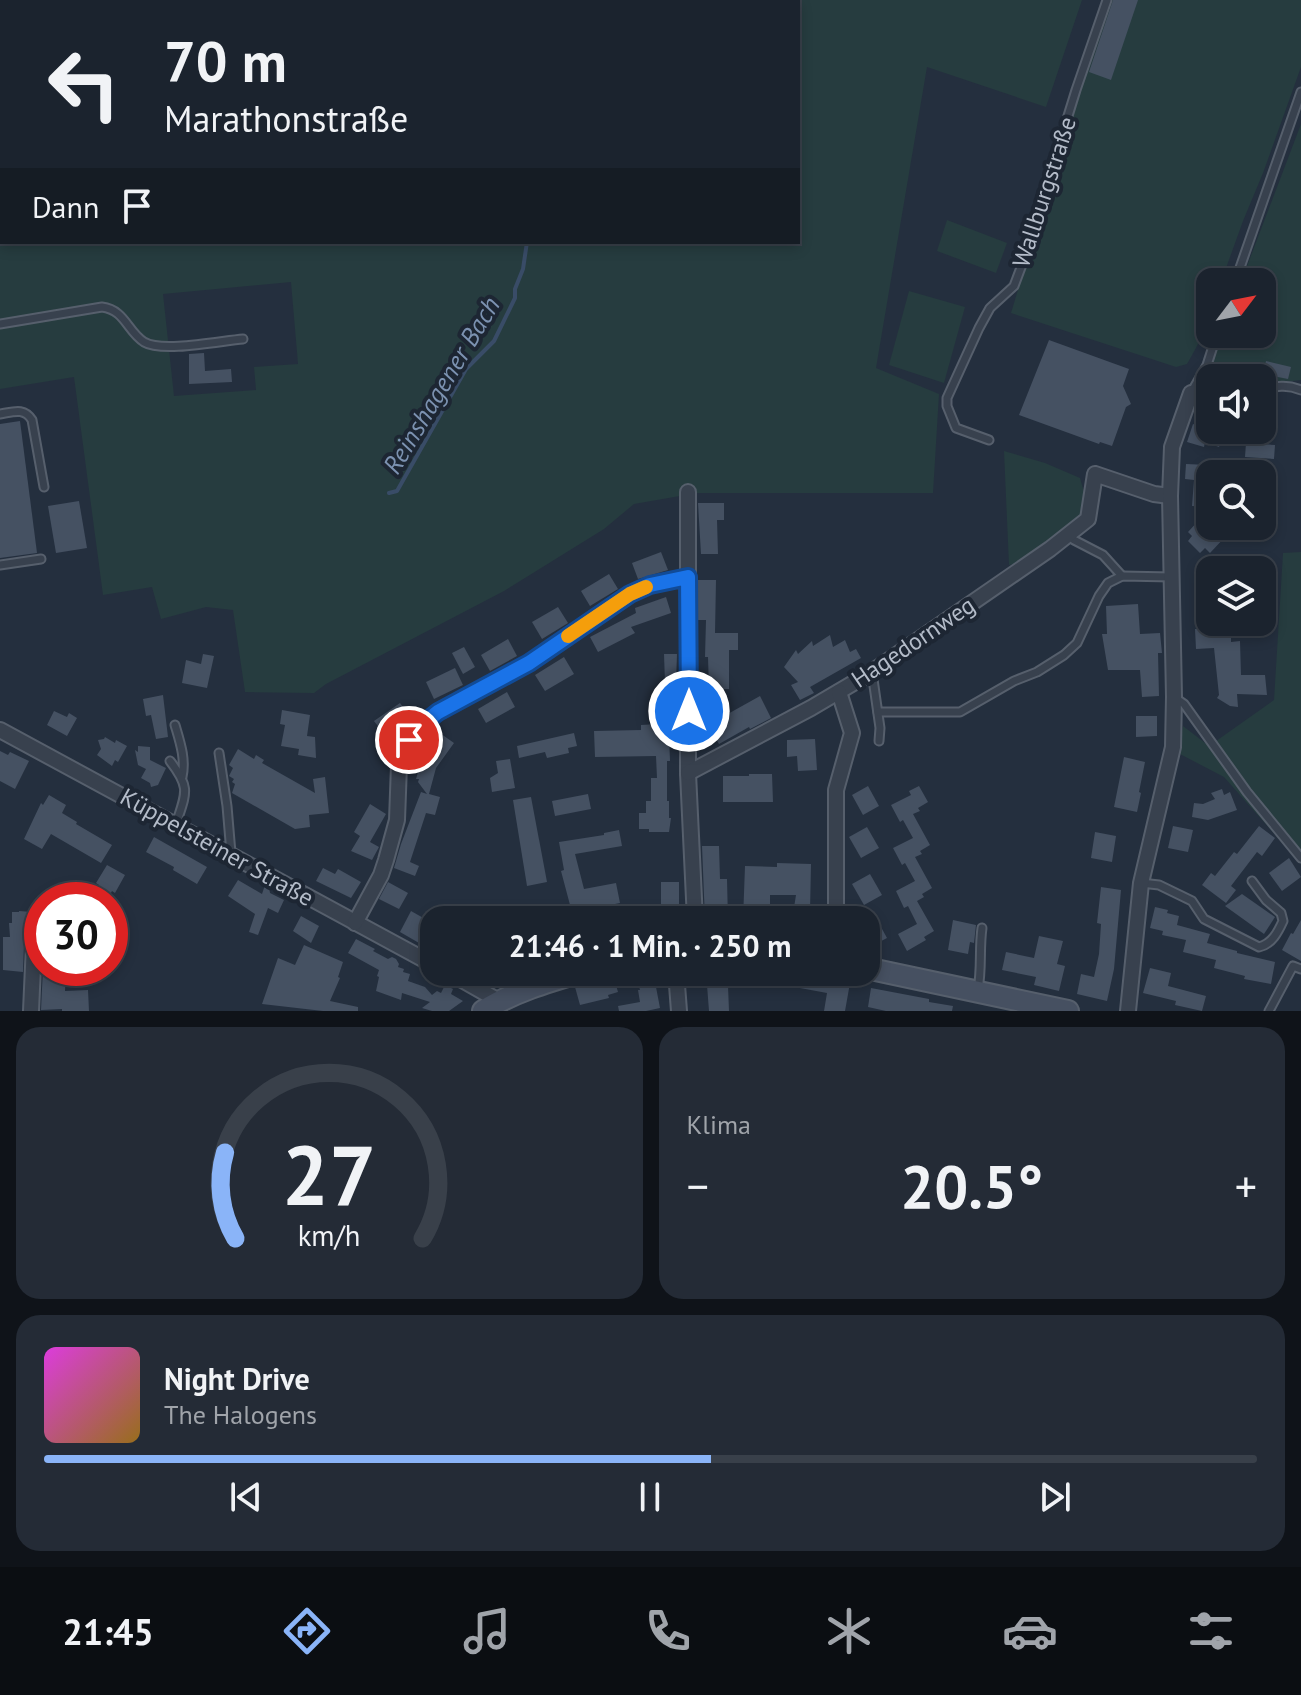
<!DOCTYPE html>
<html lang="de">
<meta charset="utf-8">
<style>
:root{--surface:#1b232e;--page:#242b36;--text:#f1f3f6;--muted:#a0a4aa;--line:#39404a;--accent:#8ab4f8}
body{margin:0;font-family:"PT Sans",sans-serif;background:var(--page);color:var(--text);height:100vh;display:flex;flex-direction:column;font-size:30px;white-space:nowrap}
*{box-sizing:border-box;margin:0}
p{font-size:26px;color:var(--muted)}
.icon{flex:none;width:44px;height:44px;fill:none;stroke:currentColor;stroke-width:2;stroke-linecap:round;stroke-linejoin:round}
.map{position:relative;height:1011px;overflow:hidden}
.drawer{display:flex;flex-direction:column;gap:16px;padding:16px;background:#0f1319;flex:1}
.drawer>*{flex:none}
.hud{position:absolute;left:0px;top:0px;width:800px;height:244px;box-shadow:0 4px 12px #0003,0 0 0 2px var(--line);background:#1b232e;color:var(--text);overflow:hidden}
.needle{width:52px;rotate:58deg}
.fabs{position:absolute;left:1196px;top:268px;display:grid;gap:16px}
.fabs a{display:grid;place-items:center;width:80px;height:80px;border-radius:16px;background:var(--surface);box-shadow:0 4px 12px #0003,0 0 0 2px var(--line);font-size:40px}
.speed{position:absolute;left:24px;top:882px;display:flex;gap:16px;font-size:40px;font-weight:700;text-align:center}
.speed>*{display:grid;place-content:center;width:104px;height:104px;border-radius:50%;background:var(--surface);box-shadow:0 4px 12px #0003,0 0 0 2px var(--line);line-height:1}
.speed .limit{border:12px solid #d22;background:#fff;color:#111}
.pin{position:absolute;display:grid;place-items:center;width:68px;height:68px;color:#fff;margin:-34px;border:4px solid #fff;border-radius:50%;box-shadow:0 2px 8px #0007}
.me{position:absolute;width:88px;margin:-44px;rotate:0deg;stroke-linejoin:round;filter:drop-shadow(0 0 6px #0008)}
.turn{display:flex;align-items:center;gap:28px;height:168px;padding:0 32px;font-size:36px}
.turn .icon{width:104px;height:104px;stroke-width:2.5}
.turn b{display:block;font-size:56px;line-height:68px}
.then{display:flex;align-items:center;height:76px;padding:0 32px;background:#0003;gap:16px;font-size:30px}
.big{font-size:60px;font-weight:600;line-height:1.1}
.drawer .card{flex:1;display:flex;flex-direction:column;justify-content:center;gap:12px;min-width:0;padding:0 28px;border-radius:24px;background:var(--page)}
.drawer .dial{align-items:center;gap:0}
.dial svg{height:208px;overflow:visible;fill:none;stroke:var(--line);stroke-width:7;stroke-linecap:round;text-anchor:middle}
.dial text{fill:var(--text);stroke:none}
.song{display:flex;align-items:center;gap:24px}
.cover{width:96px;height:96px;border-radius:12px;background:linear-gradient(135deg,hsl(300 70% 55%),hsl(40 70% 35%))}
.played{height:8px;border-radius:4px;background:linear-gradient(90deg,var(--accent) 55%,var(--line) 55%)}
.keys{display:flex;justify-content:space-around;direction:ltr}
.heat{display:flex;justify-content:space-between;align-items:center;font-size:44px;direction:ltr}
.drawer .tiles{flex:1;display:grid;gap:16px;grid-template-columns:1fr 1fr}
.card:last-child{grid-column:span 2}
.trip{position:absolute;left:420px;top:906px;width:460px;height:80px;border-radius:24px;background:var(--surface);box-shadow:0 4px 12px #0003,0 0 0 2px var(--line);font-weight:600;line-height:80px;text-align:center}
.tabs{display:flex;height:128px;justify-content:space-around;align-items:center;background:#0b0e12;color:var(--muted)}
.tabs .icon{width:56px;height:56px}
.tabs .current{color:var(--accent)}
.tabs b{font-size:36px;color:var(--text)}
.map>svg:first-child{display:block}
</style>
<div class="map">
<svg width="1301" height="1011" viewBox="0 0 1301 1011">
<rect width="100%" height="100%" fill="#242f3e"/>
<g fill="#263c3f" fill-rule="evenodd">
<path d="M0,0h1082l-36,107 -119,-40 -51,301 63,26 -6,99h-236l-63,11 -30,25 -100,62 -178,93 -12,9 -69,-1 -12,-82 -27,-3 -45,12 -9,-32 -49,8 -29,-218 -74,12zM2,2h796v240h-796zM291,282l7,82 -44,3 2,23 -82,6 -11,-102z"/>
<path d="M1110,0h191v67l-38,106 -20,48 -22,61h-11c0,37 -4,50 -23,82l-11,3 -165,-54 69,-228z"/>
<path d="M1301,124v256l-39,5v-7h-52v3l-6,-1 17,-46h41v-52h-21z"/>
<path d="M947,220l60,23 -11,30 -59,-22z"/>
<path d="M909,291l56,16 -21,76 -55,-18z"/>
<path d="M1004,451l41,12 35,15 4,14 -1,25 -63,46 -11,2z"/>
<path d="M1301,552v312l-77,-87 -46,-24 5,-27 26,20 65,-46 9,-147z"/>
</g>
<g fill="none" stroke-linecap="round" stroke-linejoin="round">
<g stroke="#394c67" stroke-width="4">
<path d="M464,0l1,2"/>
<path d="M389,493l8,-2 69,-122 28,-28 21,-43v-9l8,-20 4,-27"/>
</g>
</g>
<g fill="#455162">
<path d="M1113,0h25l-27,80 -22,-8z"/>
<path d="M1049,340l80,29 -6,17 8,18 -5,3 -14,39 -12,-4 -1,2 -80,-29z"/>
<path d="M204,353l1,18 26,-2 1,13 -43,2v-30z"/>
<path d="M1266,361l25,6 -3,12 -25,-5z"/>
<path d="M1207,400h3v30h14l-5,17 -14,-5 -1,5 -17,-5 6,-18 5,2z"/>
<path d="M20,421l17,132 -37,5v-134z"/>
<path d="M1246,443l29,2 -1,14 -29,-2z"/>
<path d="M1186,464l45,2v8h-21v33l-18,-1 2,-26 -9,-1z"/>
<path d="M79,501l8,47 -31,5 -8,-47z"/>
<path d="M698,503h26v17h-7l1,34h-17z"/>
<path d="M1210,508v18h6l10,10 -16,17 -5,-5 -5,5 -12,-12 4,-5 -4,-4z"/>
<path d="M661,552l7,18 -30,9 -6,-16z"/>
<path d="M609,574l9,15 -28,17 -9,-15z"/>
<path d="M698,580h18l-1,53h23v17h-9v39h-20l-1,-32h-3l1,-37h-8z"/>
<path d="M666,597l5,16 -40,14 4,6 -37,19 -8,-15 46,-24 -1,-5z"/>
<path d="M1138,604l2,30 20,-1 2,20h-4l1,43 -17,1 -2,-27h-32l-6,-36h5l-1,-28z"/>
<path d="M558,607l10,16 -26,16 -10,-17z"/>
<path d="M1216,628v4h15v10l9,-1 1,34h24l2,20 -30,-1 1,13 -8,-1 -13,-8 2,-3 -5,-47 -18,1 -1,-20z"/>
<path d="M830,635l3,12 12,-7 5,12 6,-3 5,9 -51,29 4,6 -14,7 -9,-15 7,-3 -14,-15 12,-17 2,4 14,-13 1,5z"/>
<path d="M508,639l9,17 -27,15 -9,-16z"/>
<path d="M464,647l11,20 -12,7 -11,-21z"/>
<path d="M203,654l11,2 -7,32 -25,-5 4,-23 15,4z"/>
<path d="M664,654h13l-1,29h-11z"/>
<path d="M564,657l10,17 -29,17 -10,-16z"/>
<path d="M455,668l8,17 -29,14 -8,-17z"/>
<path d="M507,692l8,15 -29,16 -8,-14z"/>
<path d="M163,695l5,42 -12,2 -5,-24 -5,1 -3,-17z"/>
<path d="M760,696l11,22 -21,11 -1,-2 -30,17 -11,-19z"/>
<path d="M400,703l12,17 -25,18 -13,-17z"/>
<path d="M282,710l28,5 -3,21 8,1 1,21 -18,-3 1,-6 -18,-3 4,-21 -5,-1z"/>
<path d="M54,711l13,6 2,-4 8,5 -10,18 -20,-11z"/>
<path d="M1136,716h21v20l-21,1z"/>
<path d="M657,724v12l12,-1 1,26h-3v40h2v17h2l-2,14h-20v-3h-10v-16h7v-12h5v-23h6l-1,-22 -61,1 -1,-26 47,-1v-5z"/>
<path d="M437,731l17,12 -18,25 -7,26 11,3 -5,18 -9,-2 -16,49 9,4 -4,10 -21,-8 7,-24 20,-52 6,2 -9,-12 1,-3h-3l9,-31z"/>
<path d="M574,733l3,13 -9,2 1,5 -22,5 -2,-6 -26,6 -2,-12z"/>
<path d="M105,737l10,6 1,-3 11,6 -9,16 -3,-2 -3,6 -15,-11 4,-6 -3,-9 6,-1z"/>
<path d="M815,739l2,31 -19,1 -1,-15 -10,1v-17z"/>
<path d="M138,746l12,1v13l16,8 -8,17 -7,2 -1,-4 -9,-5 5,-9 -8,-4 -3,-15 3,2z"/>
<path d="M238,749l16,10 2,-4 8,5 -2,3 53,30 -2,-14 12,-2 4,36 -20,2 1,12 -15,2 -63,-36 3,-9 -3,-2 2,-3 -5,-3 4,-8 -4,-3z"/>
<path d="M0,751l8,4 2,-3 19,9 -14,28 -15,-8z"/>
<path d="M1124,757l21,5 -6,30 2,1 -4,19 -23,-5z"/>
<path d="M510,759l5,29 -23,4 -2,-14 8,-5 -2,-12z"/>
<path d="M749,774h23l1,28h-50v-26h26z"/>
<path d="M868,786l11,20 -16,9 -11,-20z"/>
<path d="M919,786l9,16 -10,6 2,3 -7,3 17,31 -10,6 2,3 -7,3 17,31 -10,6 2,3 -7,4 17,30 -10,6 2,3 -19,11 -9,-17 19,-10 -9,-18 -4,2 -8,-17 19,-10 -10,-18 -3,2 -9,-17 20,-10 -10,-18 -3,2 -9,-17 20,-10 -2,-4z"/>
<path d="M1222,789l2,6 6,-3 7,18 -29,10 -16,-3 2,-14 9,1 12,-5 -4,-6z"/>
<path d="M588,794l3,15 -36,7 -3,-15z"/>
<path d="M49,795l17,10 -4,8 15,9 -1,2 36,21 -11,18 -50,-29 -9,15 -18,-10 17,-36 2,2z"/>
<path d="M531,797l16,85 -20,4 -14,-86z"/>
<path d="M370,804l16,10 -16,28 9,5 -7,13 -21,-9 9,-15 -6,-4z"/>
<path d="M1173,826l20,4 -5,22 -20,-4z"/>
<path d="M1259,826l16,12 -13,18 -5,-4 -26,34 5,4 -10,13 -24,-18 9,-12 4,3 19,-24 3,2z"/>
<path d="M867,827l12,21 -18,10 -12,-21z"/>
<path d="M619,830l3,16 -47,8 9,35 32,-6 4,20 -10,2 3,15h-39l-13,-49 3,-1 -5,-28 45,-7v-2z"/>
<path d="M1095,832l21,4 -4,26 -21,-4z"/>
<path d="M154,837l53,30 -10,17 -24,-14 1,-3 -28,-15z"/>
<path d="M702,846h17l1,33h7l1,41h-23z"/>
<path d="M1289,858l12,19 -19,14 -13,-18z"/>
<path d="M777,863l34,1 -1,48 16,2v6h-34l4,-25h-26v25h-27l2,-54 32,1z"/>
<path d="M107,865l18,10 -10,18 -3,-2 -5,9h-17l9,-15 -3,-2z"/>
<path d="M323,868l12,6 3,-5 23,13 -10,16 -35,-17z"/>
<path d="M870,874l12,21 -18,10 -12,-21z"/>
<path d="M238,880l24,14 3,-9 4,2 1,6 14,7 -6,13 -10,-5 -10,27 -9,-3 6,-18 -27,-18z"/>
<path d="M388,882l20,11 -9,16 -20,-10z"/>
<rect x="661" y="882" width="18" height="30"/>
<path d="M1101,887l20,3 -7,79 -7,32 -30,-7 4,-20 13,3 5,-23 2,-30 -4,-1z"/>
<path d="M1242,894l33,23 -11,17 -39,-28z"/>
<path d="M1155,907l13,3 -1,3 12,3 -2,9 33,9 -3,9 30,8v2l38,9 -4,22 -27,-5 1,-3 -31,-8 2,-8 -33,-8 3,-12 -24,-5 1,-4 -13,-3z"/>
<path d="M19,911l13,1 1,11 8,1v10l-15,2 -2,8 -1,28 -20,-2v-33h7l-1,-14h3v-11h7z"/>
<path d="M411,911l23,13v8l-8,15 -26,-15z"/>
<path d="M301,916l18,10 -8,17 -18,-12z"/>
<path d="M875,916l12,22 -21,11v-28z"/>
<path d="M953,920l23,5 -2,18 -4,-1 -2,12 -20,-4z"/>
<path d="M1301,920v41l-19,-11 9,-17 2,1z"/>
<path d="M1039,936l24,5 -6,23 8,2 -6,25 -25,-6 2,-8 -34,-7 4,-18 28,6z"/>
<path d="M356,939l19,10 -2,2 15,8 4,-2 4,2 3,5 -1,3 6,2 -1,3 7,2 -2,7 17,6 7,8 5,-4 4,2 4,-8 8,4 -2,5 12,7 -14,10h-17l-10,-3 8,-6 -28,-9 -1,7 -25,-9 3,-14 -2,-1 2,-6 -31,-17z"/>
<path d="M304,945l39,17 -5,15 2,1 -10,23 28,6v4h-35l-61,-7 16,-46 17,7z"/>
<path d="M43,968h23l-1,23 23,-1 1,21h-27v-2l-21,1z"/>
<path d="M1150,968l21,5 -3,13 38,10 -4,15 -27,-6 1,-4 -33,-8z"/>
<path d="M635,972h11l1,3 17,-3 2,13 -10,2 4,21 -14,3h-27l-1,-5 22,-4 -2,-12h2z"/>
<path d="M706,972h10v15l12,-1 1,25h-20z"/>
<path d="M764,972h51l-1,4 36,7 -5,28h-21l3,-18 -65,-12z"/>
<path d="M613,975l5,17 -10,3 1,3 -29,7 -5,-18z"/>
<path d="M871,988l58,11v3l24,4 -1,5h-66l-18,-4z"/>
</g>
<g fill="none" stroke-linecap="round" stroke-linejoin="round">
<defs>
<g id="lane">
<path d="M1235,282l66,-190"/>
<path d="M0,324l102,-17c23,3 25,24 42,35 18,11 76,-1 99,-3"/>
<path d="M1262,390c14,-4 25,-6 39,0"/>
<path d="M1210,394l-19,-1 16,-28 10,-31"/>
<path d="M0,414c13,-2 24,-7 32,6l12,67"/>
<path d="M989,440l-33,-12 -9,-22v-8l32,-70 11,-20 24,-22 37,-98 12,-56 13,-42 31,-90"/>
<path d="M1069,535l5,5 29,15 19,21"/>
<path d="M0,565l41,-6"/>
<path d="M872,672l8,56 -1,13"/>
<path d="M1174,697l10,7 63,88 54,66"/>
<path d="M878,712h82l54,-31 23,-9 27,-17 13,-12 22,-47 9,-13 14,-7 50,1"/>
<path d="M175,725c5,17 11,34 7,52"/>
<path d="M219,753l8,53 4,47"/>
<path d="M170,761c21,27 16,32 6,63"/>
<path d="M1141,883l18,2 33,16 12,18 55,28c13,-3 19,-15 24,-26l-2,-8 -15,-13 -14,-19"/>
<path d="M978,989c4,-20 1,-40 4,-61"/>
<path d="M1269,1011l24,-45 8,3"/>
</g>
<g id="street">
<path d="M688,492v281l7,147"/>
<path d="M0,730l434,235"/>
<path d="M688,773l123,-65 61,-36 178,-123 38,-30 7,-45 59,20 16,2"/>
<path d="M836,920v-130l16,-57 -13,-41"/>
<path d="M355,923l26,-48 5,-15 11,-40 2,-55 5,-15 10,-19 24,-19 91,-49 101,-69 20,-9 38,-8"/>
<path d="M448,972l51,29"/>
<path d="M676,972l3,39"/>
<path d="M31,1011l3,-67h8"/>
<path d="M1128,1011l13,-128 32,-136 1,-50 -4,-201 2,-49 19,-54"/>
</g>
<g id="secondary">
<path d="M866,968l202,43"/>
<path d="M483,1011c30,-19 64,-29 98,-39"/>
</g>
</defs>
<use href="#lane" stroke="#565f6c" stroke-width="11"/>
<use href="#street" stroke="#565f6c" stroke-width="18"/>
<use href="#secondary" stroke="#565f6c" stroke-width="24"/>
<use href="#lane" stroke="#38414e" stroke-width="7"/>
<use href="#street" stroke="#38414e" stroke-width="14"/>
<use href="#secondary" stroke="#465061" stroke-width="20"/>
</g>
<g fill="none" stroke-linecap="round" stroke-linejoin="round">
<defs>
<path id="route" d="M409,740l5,-9 24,-19 91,-49 101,-69 20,-9 38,-8 1,134"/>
</defs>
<use href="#route" stroke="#114b97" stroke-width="20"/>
<use href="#route" stroke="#1a73e8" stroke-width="14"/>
<path stroke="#f59e0b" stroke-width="14" d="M568,636l62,-42 16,-7"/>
</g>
<g text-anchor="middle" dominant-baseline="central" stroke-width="8" stroke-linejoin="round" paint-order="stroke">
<g font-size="24" fill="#b4bcc9" stroke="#1d2633">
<text transform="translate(1044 192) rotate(-72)">Wallburgstraße</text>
<text transform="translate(913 642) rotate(-34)">Hagedornweg</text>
<text transform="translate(217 847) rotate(29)">Küppelsteiner Straße</text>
</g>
<g font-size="26" font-style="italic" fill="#7c92b1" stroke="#1d2633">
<text transform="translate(441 385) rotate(-59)">Reinshagener Bach</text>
</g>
</g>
</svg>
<div class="fabs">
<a><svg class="needle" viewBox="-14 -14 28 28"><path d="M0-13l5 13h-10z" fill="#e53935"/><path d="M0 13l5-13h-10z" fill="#a0a4aa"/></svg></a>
<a><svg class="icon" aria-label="sound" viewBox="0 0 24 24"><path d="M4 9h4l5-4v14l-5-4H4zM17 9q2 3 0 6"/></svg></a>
<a><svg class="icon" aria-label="search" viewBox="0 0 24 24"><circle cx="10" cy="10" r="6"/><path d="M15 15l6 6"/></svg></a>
<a><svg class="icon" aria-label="layers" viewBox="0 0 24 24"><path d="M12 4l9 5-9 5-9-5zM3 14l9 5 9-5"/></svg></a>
</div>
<div class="speed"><div class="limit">30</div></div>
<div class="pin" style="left:409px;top:740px;background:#d93025"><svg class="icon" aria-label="arrive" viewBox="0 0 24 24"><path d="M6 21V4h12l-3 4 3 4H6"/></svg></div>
<svg class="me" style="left:689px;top:711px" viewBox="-20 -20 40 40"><circle r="17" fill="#1a73e8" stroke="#fff" stroke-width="3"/><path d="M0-11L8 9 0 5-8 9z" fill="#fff"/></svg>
<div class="trip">21:46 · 1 Min. · 250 m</div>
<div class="hud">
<div class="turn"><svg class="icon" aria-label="left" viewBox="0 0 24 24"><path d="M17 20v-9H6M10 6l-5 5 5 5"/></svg><div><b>70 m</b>Marathonstraße</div></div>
<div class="then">Dann<svg class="icon" aria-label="arrive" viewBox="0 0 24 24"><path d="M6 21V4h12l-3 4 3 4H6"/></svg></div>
</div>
</div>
<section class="drawer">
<div class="tiles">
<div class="card dial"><svg viewBox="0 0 100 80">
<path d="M14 69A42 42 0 1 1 86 69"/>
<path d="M14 69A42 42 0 0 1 10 36" stroke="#8ab4f8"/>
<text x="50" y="56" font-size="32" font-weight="700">27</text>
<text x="50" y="72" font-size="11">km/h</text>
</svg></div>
<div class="card"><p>Klima</p>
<div class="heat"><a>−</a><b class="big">20.5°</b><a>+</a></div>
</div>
<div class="card">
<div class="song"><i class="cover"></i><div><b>Night Drive</b><p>The Halogens</p></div></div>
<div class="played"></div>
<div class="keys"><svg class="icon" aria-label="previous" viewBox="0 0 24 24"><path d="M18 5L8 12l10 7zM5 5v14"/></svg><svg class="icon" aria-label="pause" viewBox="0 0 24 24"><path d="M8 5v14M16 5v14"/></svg><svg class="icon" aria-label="next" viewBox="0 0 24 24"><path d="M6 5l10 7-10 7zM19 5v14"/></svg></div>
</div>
</div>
</section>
<nav class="tabs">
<b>21:45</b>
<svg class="icon current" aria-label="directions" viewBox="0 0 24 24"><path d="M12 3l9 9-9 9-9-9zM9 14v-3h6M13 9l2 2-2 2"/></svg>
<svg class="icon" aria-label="music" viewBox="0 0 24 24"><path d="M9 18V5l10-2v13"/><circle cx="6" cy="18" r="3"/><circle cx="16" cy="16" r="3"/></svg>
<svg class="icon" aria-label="phone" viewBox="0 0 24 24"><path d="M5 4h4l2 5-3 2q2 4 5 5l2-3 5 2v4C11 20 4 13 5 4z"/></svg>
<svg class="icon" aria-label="climate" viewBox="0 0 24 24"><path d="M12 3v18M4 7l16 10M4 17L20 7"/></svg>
<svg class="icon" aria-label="car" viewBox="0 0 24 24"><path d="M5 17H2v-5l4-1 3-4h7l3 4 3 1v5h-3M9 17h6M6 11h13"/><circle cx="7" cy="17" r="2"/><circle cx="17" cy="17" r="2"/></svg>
<svg class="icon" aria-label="filters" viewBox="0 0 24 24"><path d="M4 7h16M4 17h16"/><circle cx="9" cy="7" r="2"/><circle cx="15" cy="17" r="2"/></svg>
</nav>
